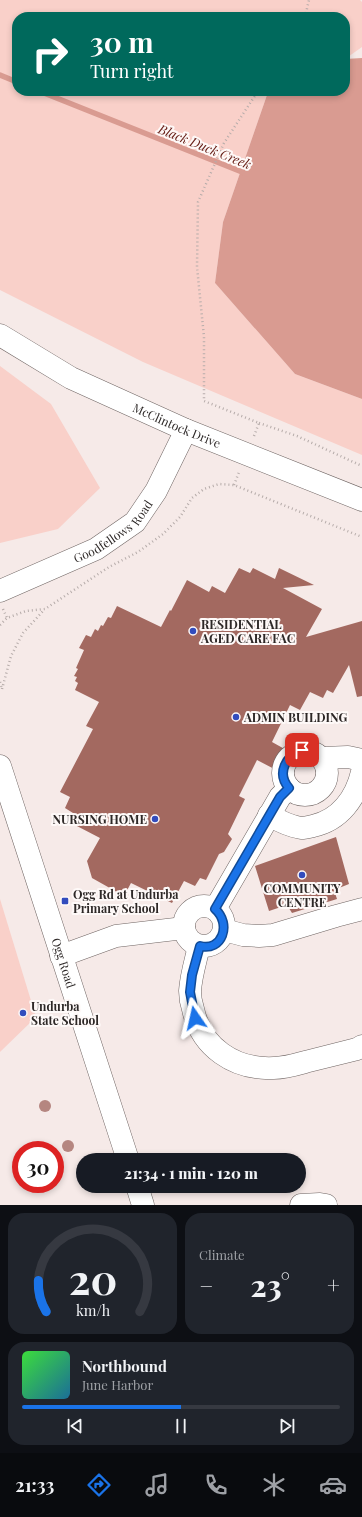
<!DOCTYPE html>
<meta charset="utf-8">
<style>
:root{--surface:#171b24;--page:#20242c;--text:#f1f3f6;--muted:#9ea1a6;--line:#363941;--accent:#1a73e8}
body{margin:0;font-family:"Playfair Display",serif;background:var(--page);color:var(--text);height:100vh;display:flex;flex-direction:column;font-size:15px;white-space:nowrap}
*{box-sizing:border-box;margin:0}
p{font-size:13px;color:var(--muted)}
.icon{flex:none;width:22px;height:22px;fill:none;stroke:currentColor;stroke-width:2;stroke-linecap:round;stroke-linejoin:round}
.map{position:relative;height:1205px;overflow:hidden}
.side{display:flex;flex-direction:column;gap:8px;padding:8px;background:#0d0f14;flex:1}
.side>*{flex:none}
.top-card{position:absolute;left:12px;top:12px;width:338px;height:84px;border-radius:16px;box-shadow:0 2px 6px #0003;background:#00695c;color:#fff;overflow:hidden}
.speed{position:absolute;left:12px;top:1141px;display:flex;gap:8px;font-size:20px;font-weight:700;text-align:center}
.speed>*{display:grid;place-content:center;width:52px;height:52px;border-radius:50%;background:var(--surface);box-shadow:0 2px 6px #0003;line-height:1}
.speed .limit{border:6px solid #d22;background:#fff;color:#111}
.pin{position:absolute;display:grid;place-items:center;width:34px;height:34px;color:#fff;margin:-17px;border-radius:8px;box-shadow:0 2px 6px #0006}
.me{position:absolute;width:44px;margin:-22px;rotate:349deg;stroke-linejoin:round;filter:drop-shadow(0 0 3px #0008)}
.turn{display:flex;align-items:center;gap:14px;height:84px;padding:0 12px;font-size:18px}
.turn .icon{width:52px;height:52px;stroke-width:2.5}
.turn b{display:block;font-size:28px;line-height:34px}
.big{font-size:30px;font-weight:800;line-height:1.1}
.side .card{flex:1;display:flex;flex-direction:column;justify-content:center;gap:6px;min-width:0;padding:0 14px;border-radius:16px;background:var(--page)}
.side .dial{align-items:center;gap:0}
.dial svg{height:104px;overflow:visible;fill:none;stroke:var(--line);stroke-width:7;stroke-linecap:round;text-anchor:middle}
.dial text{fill:var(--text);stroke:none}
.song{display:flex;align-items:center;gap:12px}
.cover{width:48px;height:48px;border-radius:6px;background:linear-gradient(135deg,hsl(120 70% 55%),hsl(200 70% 35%))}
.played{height:4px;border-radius:2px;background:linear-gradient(90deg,var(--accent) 50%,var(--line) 50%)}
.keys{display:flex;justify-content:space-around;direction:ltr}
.heat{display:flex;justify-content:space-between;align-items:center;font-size:22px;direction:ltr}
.side .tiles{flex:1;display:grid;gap:8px;grid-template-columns:1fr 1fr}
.card:last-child{grid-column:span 2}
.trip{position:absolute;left:76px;top:1153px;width:230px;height:40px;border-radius:20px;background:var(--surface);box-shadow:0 2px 6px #0003;font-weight:800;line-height:40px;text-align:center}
.tab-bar{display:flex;height:64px;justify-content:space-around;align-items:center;background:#090b0e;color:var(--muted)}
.tab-bar .icon{width:28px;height:28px}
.tab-bar .current{color:var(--accent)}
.tab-bar b{font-size:18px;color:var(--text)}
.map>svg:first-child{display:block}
</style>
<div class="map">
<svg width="362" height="1205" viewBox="0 0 362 1205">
<rect width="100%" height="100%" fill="#f6eae8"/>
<g fill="#f9d0c9">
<path d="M0,0h360l2,2v45l-17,12v-42h-328v74h259l-9,4 -44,127 -8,61 80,91 67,25v56l-219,-93 -143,-72z"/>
<path d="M0,366l51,38 49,84 -42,41 -58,14z"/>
<path d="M0,899l36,118 -36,35z"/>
</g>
<path fill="#d99b91" d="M362,58v341l-67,-25 -80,-91 8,-61 44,-127 9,-4h69v-32z"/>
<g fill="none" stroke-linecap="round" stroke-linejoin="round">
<g stroke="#d99b91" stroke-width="5.5">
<path d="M0,75l17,7"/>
<path d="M39,91l208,83"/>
</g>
</g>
<g fill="#a36960">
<path d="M239,568l11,5 3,-5 22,11 4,-11 35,17 -31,3 39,21 -16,28 56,-16v75l-5,1 -8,-32 -16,28 -6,-3 -4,8 -13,-6 -10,18 -10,-5 -18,37 18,10 -10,20 -23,-12 -18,36 6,3 -17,35 4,5 -8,13 -5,2 -13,26 -6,-2 -5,8 -11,-5 -12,22 -41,-20 -7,13 -32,-18 -5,-17 13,-23 -25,-13 -2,-12 -8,-5 5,-11 -10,-5 33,-63 -7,-3 13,-24 -24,-12 3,-7 -3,-2 2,-4 -3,-1 4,-7 -2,-1 8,-18 -5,-2 7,-13 5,2 4,-8 3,2 3,-6 2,1 5,-9 3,1 6,-12 44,21 9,-17 1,1 16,-31 22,12 3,-6 13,7z"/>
<path d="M336,837l13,47 -15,6 3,9 -45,14 -5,-8 -18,6 -14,-45z"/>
</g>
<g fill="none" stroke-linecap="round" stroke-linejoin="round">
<defs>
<g id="minor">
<path id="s1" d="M0,335l71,43 115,52 176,70"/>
<path id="s2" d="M0,591l96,-42 39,-27 21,-31 30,-61"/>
<circle cx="305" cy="773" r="22"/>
<path d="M323,758l25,-1 14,3"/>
<path id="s3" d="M0,766l128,394"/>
<path d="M269,815c10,6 20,11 32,13 4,0 8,-1 12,-2 27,-6 43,-28 49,-54"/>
<circle cx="204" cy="926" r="20"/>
<path d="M215,909l65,-112 9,-9"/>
<path d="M224,930l19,5 16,1 14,-1 63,-19 26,-7"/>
<path d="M199,946c-3,14 -8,29 -9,45 0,5 1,12 3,18 8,38 41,61 81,59 12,0 24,-4 35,-7 16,-4 32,-8 48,-12l5,-3"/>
<path d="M61,956l55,-20 68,-8"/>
<path d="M137,1186l6,19"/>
<path d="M301,1205l19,-1 6,1"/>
</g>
</defs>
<use href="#minor" stroke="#6f6563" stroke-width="23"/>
<g stroke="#b6acaa" stroke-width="2.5" stroke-dasharray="1 3" stroke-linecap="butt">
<path d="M305,17l4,-17"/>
<path d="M259,423l38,13 65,30"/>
<path d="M254,436l5,-13 -55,-22v-64l-7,-70 1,-65 26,-59 34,-52"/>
<path d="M234,485l5,-13"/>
<path d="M3,609l4,9"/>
<path d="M0,625l7,-7 19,-7 19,-2 64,-42 29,-15 25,-18 17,-17 12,-19 12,-9 15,-5 15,1 128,52"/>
<path d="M0,682l2,6"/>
<path d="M2,689l9,-33 12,-23 21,-23"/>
</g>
<use href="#minor" stroke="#fff" stroke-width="22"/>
</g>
<g fill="#b58680">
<circle cx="45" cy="1106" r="6"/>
<circle cx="68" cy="1146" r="6"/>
</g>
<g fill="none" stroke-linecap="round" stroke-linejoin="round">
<defs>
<path id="route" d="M195,1018l-5,-26 2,-17 8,-29c22,6 32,-22 15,-37l65,-112 9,-9c-13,-15 -3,-32 13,-38"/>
</defs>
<use href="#route" stroke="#114b97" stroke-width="10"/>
<use href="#route" stroke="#1a73e8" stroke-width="7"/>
</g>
<g fill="#324cbd" stroke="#fef9f8" stroke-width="1.5">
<circle cx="193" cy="631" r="4"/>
<circle cx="236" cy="717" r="4"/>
<circle cx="155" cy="819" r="4"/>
<circle cx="302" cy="875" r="4"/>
<rect x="61" y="897" width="8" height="8" rx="2"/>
<circle cx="23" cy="1013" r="4"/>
</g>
<g text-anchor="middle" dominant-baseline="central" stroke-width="4" stroke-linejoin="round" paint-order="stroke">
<g font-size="12" fill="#2d2827" stroke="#fef9f8">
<text stroke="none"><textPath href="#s1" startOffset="199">McClintock Drive</textPath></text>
<text stroke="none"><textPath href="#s2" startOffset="129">Goodfellows Road</textPath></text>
<text stroke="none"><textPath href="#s3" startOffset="207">Ogg Road</textPath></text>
</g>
<g font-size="12" font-weight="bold" fill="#2d2827" stroke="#fef9f8" text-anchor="start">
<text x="201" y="624">RESIDENTIAL<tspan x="201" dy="14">AGED CARE FAC</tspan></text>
<text x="244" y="717">ADMIN BUILDING</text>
<text x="147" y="819" text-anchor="end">NURSING HOME</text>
<text x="302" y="888" text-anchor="middle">COMMUNITY<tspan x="302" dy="14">CENTRE</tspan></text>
<text x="73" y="894">Ogg Rd at Undurba<tspan x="73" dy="14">Primary School</tspan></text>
<text x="31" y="1006">Undurba<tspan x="31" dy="14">State School</tspan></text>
</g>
<g font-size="13" font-style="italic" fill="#671e16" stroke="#fef9f8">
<text transform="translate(205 146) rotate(22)">Black Duck Creek</text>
</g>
</g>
</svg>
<div class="speed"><div class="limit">30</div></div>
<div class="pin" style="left:302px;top:750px;background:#d93025"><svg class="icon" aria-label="arrive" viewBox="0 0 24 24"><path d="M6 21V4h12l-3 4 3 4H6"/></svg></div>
<svg class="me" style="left:195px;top:1018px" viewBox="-20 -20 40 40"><path d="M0-17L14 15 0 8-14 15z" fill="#1a73e8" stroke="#fff" stroke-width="4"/></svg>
<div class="trip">21:34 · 1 min · 120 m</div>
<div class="top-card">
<div class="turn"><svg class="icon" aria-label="right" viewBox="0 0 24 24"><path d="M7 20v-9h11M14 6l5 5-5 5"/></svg><div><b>30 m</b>Turn right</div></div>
</div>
</div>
<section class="side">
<div class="tiles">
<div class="card dial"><svg viewBox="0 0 100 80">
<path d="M14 69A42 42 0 1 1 86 69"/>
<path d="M14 69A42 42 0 0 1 8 45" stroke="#1a73e8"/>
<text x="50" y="56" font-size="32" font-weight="700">20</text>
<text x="50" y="72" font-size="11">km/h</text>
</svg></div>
<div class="card"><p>Climate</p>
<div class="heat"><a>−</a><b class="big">23°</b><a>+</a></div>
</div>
<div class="card">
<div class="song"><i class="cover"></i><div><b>Northbound</b><p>June Harbor</p></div></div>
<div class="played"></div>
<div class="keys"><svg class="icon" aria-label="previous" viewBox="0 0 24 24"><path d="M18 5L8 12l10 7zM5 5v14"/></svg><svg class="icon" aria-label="pause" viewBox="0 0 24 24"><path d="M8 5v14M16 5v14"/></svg><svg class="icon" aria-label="next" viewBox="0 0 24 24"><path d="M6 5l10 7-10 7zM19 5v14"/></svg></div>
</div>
</div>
</section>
<nav class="tab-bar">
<b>21:33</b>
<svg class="icon current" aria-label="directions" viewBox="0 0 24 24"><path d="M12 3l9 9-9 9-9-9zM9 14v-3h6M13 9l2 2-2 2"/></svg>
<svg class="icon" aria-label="music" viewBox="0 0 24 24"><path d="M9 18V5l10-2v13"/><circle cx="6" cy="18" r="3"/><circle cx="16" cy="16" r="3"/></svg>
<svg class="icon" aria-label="phone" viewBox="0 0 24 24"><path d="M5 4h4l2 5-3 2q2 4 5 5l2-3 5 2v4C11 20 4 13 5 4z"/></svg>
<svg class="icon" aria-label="climate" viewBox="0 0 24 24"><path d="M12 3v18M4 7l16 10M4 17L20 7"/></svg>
<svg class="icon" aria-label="car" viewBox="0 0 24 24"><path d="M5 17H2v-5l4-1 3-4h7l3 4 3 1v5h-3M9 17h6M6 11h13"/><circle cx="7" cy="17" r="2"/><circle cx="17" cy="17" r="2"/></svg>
</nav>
